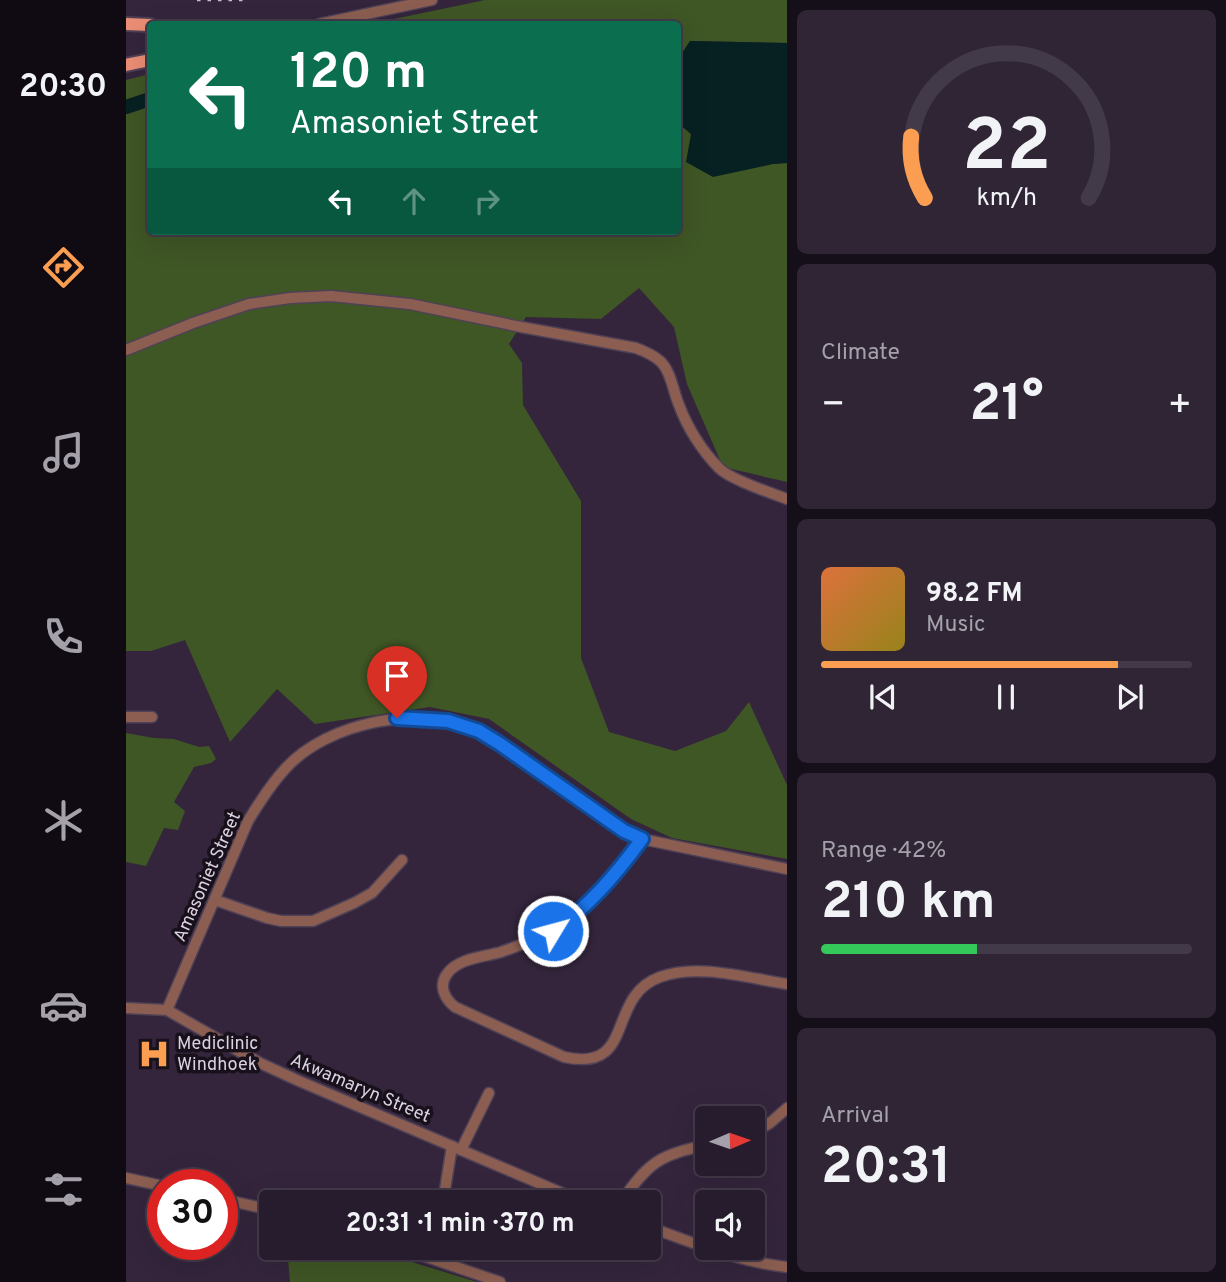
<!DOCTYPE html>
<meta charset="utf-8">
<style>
:root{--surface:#271c2d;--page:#2f2535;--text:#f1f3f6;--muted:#a4a1aa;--line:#433a49;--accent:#fb9e52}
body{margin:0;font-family:Overpass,sans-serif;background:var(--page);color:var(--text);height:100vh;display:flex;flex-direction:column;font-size:26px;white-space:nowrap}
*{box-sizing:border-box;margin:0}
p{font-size:23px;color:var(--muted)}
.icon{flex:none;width:38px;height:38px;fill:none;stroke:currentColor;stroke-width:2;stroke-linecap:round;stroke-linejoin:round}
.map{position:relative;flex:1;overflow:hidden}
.sheet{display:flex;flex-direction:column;gap:10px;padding:10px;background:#150f19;width:439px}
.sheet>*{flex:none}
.hud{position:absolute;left:21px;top:21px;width:534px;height:214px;border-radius:7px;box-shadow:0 7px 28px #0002,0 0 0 2px var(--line);background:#0b6e4f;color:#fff;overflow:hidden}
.needle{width:46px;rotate:88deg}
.buttons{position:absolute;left:569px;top:1106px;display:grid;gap:14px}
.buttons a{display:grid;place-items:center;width:70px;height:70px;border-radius:7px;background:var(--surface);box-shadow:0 7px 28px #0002,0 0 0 2px var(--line);font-size:35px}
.speed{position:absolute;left:21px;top:1169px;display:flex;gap:14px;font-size:35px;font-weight:700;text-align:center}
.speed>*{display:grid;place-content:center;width:91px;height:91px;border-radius:50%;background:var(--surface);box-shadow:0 7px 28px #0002,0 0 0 2px var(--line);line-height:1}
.speed .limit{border:10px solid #d22;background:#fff;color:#111}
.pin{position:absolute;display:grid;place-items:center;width:60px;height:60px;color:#fff;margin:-72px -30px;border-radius:50% 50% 50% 0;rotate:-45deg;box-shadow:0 0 7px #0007}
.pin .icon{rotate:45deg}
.me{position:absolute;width:77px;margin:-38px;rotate:53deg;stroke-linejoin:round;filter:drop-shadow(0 0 5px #0008)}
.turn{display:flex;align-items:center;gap:24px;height:147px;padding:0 28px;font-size:32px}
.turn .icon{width:91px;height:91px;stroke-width:2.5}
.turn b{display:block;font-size:49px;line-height:60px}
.lanes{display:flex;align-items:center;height:66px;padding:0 28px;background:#0003;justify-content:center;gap:35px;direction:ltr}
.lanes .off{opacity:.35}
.big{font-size:52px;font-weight:700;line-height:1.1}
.sheet .card{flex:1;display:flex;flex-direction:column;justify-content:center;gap:10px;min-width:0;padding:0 24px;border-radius:10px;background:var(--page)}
.sheet .dial{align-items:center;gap:0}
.dial svg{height:182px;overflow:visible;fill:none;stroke:var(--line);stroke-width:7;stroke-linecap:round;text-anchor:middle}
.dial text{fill:var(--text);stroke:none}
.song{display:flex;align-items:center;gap:21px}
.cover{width:84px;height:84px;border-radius:10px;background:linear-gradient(135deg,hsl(20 70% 55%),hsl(50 70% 35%))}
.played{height:7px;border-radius:4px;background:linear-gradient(90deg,var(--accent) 80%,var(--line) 80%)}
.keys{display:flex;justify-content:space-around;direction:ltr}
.heat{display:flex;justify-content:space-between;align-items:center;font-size:38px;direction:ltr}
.charge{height:10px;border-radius:5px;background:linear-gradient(90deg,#34c759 42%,var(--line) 0)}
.trip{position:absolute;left:133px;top:1190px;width:402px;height:70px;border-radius:7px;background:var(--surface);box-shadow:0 7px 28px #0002,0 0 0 2px var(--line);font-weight:700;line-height:70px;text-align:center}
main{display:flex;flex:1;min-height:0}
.tabs{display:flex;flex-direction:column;width:126px;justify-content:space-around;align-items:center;background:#100b12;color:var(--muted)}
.tabs .icon{width:49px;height:49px}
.tabs .selected{color:var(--accent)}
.tabs b{font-size:32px;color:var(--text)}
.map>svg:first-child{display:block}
</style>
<main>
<nav class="tabs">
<b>20:30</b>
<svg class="icon selected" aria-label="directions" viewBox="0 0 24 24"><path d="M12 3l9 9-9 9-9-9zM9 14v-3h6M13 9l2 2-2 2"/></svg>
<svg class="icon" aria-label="music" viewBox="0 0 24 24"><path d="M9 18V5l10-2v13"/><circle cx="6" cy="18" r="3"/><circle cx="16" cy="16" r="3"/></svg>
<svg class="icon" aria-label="phone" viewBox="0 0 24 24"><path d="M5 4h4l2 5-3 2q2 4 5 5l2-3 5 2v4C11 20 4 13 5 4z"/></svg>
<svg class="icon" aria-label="climate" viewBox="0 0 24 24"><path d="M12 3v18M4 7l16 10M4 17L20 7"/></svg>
<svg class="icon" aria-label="car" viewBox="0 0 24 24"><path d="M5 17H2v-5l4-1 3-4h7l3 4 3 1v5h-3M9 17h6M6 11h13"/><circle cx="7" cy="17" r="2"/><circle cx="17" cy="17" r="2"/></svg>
<svg class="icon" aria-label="filters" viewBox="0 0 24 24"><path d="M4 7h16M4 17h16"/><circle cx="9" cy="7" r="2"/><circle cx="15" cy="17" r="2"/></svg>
</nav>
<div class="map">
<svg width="661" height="1282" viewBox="0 0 661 1282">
<rect width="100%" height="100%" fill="#34253c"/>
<g fill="#3f5625">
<path d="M359,0h302v43l-97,-2 -13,20v-37h-307z"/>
<path d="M24,74v157h527v-109l14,12 82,30 14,-1v319l-64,-15 -36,-83 -13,-57 -35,-39 -38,31 -75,-2 -17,27 13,19 1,42 58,96v157l28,74 66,19 51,-20 23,-29 38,83v74l-115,-21 -41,-19 -142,-100 -59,-12 -115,17 -38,-35 -47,53 -45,-102 -34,11h-25v-571z"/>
<path d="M0,733l28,5 20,1 25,8 10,-1 7,13 -5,4 -17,4 -20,35 11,9 -7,19 -14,-2 -18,38 -20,-4z"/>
<path d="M161,1248h79l111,34h-187z"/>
</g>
<path fill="#072123" d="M564,41l97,2v120l-14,1 -60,13 -27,-15 5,-28 -14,-12v-61z"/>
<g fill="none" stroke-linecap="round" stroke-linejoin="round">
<path stroke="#072123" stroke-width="14" d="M0,107l24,-8"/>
<defs>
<g id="minor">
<path d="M193,24l113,-24"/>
<path d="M0,350l67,-27 56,-19 41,-6 41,-2 79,8 111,23 115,21c8,3 17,7 24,13 11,10 13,30 19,44 8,22 23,46 40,63 10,11 52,25 68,31"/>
<path d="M0,717h26"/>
<path d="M516,839c-25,33 -53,73 -91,93 -16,8 -33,14 -50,20 -17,5 -43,6 -54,22 -9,12 -2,25 8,33l109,50c73,16 41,-60 96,-80 39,-14 87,1 127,7"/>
<path d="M89,900l52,18 14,3h32l41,-18 18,-10 30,-33"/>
<path d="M0,1008l41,2 93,53 39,18 284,121"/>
<path d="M41,1010l81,-189c11,-18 23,-37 37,-52 42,-47 137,-66 194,-38 19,9 36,23 53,35 31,22 61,43 92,65l18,8 145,30"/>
<path d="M626,1134l18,-11 17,-15"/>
<path d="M335,1150l28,-57"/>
<path d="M0,1178l37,8"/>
<path d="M96,1199l49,11"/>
<path d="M317,1202l9,-56"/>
<path d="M495,1202c27,-39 39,-48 86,-57"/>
<path d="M523,1227c45,16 90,35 138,40"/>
<path d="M274,1248l100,34"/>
<path d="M307,1258l2,-10"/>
</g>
<g id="major">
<path d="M0,24l24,1"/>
<path d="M0,65l24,-5"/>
</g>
</defs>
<use href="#minor" stroke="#4f4156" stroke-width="13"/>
<use href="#major" stroke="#4f4156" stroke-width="16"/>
<use href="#minor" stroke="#8b5e51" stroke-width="10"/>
<use href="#major" stroke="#ea8d74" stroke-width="12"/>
<path stroke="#c6bbcb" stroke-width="2.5" stroke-dasharray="3.5 7" stroke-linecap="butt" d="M71,0h47"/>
</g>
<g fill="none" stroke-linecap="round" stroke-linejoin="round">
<defs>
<path id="route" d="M271,718l51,3 31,10 21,13 124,87 18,8c-25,34 -53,68 -89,92"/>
</defs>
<use href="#route" stroke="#114b97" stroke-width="18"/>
<use href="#route" stroke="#1a73e8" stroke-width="12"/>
</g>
<defs>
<symbol id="hospital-bare" viewBox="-9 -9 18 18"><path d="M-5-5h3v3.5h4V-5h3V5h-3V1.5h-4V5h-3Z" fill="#fb9e52" stroke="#18111c" stroke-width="2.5" paint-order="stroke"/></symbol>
</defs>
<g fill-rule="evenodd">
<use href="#hospital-bare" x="6" y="1032" width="44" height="44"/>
</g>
<g text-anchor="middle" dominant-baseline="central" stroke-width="7" stroke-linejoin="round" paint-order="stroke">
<g font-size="18" fill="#dbd1e0" stroke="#18111c">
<text transform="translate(82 877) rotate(-66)">Amasoniet Street</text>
<text transform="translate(234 1089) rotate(23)">Akwamaryn Street</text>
</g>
<g font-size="18" fill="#dbd1e0" stroke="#18111c" text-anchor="start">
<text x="51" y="1044">Mediclinic<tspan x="51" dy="21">Windhoek</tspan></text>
</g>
</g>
</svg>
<div class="buttons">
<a><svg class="needle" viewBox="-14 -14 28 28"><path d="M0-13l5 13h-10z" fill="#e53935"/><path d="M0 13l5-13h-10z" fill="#a4a1aa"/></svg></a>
<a><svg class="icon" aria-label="sound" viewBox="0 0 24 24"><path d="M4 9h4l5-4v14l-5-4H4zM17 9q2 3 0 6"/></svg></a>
</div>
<div class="speed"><div class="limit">30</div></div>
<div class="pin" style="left:271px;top:718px;background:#d93025"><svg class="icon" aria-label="arrive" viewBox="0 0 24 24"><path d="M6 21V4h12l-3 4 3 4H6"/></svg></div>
<svg class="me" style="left:427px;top:931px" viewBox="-20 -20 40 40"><circle r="17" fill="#1a73e8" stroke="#fff" stroke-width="3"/><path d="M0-11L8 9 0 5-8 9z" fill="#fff"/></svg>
<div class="trip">20:31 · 1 min · 370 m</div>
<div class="hud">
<div class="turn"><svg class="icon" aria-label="left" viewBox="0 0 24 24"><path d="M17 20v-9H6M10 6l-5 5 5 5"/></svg><div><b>120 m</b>Amasoniet Street</div></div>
<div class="lanes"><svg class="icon" aria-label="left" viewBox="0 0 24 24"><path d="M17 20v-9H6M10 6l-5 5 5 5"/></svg><svg class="icon off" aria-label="ahead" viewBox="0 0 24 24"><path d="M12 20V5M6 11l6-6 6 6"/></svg><svg class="icon off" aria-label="right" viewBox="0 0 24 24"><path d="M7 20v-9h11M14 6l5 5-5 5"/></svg></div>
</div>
</div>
<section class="sheet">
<div class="card dial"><svg viewBox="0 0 100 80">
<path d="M14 69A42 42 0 1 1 86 69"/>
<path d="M14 69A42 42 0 0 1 8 42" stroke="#fb9e52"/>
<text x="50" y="56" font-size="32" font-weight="700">22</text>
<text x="50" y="72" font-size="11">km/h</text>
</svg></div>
<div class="card"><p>Climate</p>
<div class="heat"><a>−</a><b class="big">21°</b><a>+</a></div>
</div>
<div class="card">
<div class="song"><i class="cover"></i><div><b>98.2 FM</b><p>Music</p></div></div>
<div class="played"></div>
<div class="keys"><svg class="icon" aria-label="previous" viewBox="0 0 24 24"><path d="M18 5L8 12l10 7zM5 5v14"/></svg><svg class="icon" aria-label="pause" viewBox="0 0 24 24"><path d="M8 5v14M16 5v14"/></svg><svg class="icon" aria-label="next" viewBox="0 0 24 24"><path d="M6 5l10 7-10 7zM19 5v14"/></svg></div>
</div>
<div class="card"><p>Range · 42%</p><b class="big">210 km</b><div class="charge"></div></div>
<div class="card"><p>Arrival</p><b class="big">20:31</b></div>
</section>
</main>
